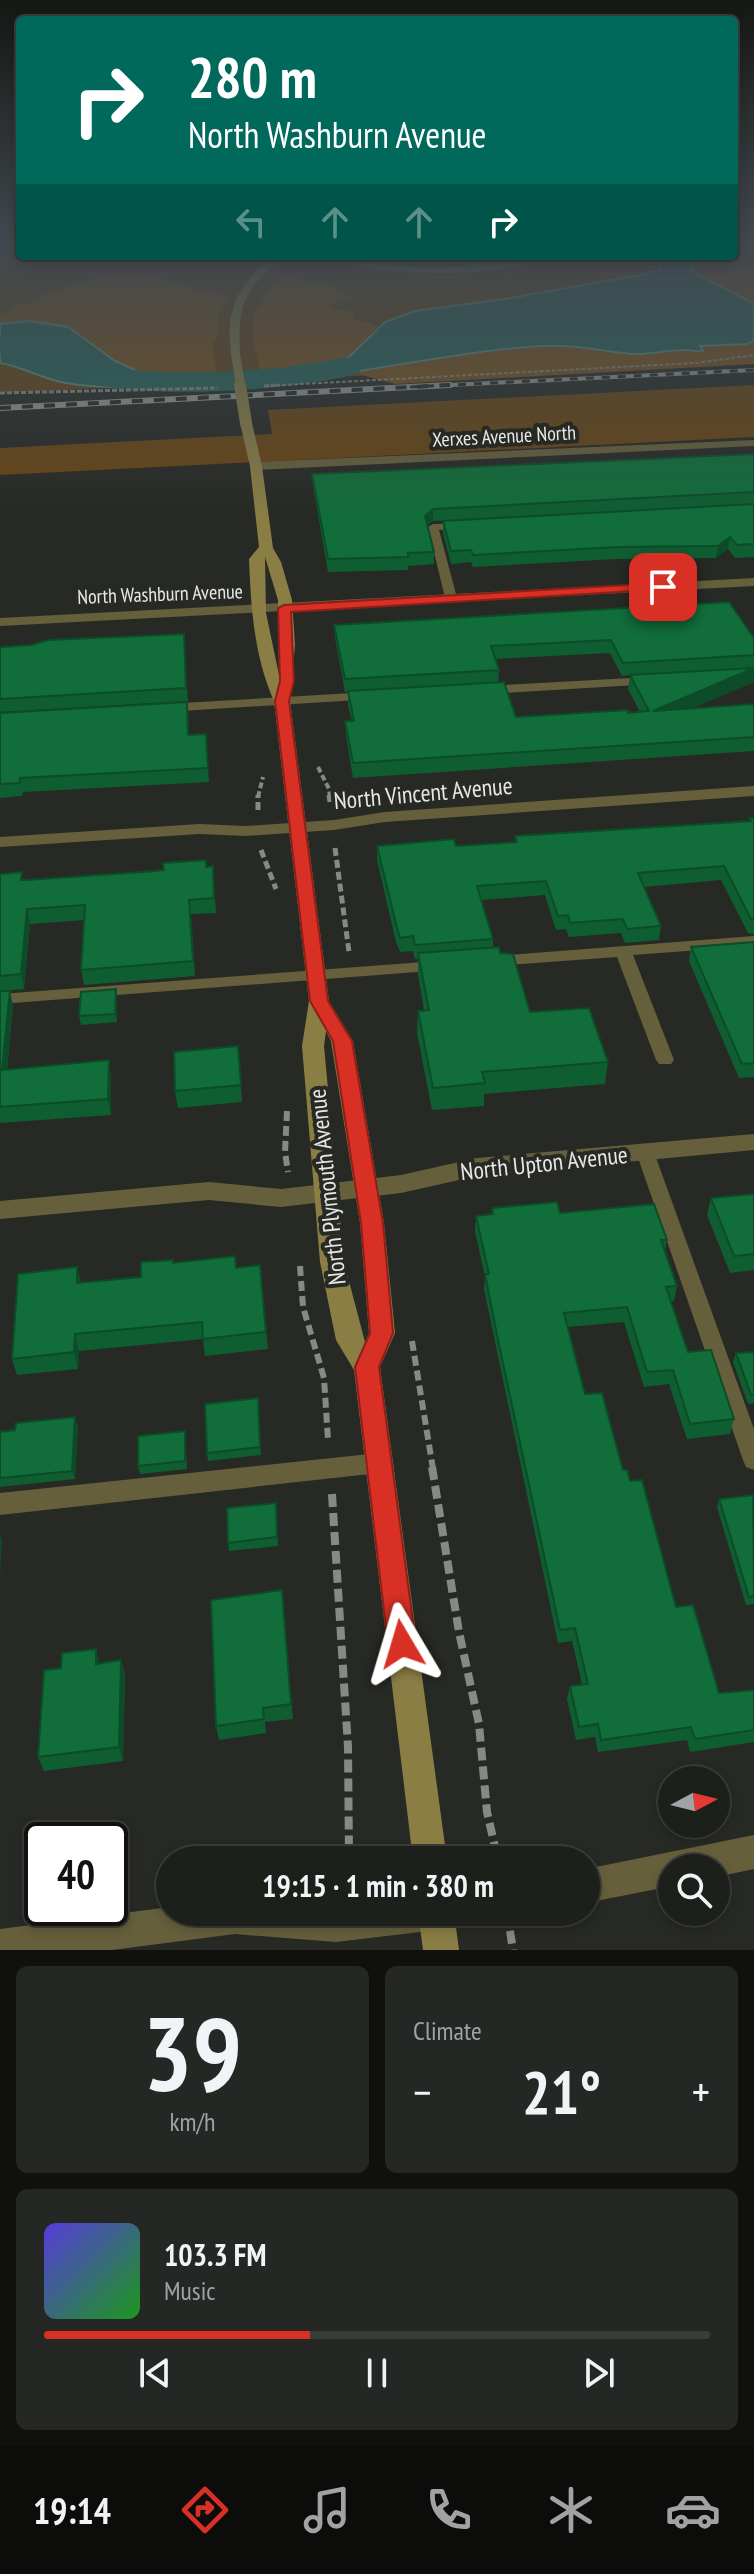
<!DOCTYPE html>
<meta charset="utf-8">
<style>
:root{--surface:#1d1f1b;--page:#252724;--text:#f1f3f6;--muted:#a0a2a3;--line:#3b3d3a;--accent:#d93025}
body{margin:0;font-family:"PT Sans Narrow",sans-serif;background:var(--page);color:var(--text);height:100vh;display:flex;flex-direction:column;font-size:30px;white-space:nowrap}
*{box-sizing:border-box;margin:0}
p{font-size:26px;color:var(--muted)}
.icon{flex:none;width:44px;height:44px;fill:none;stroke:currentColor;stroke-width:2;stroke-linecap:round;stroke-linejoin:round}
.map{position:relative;height:1950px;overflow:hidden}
.side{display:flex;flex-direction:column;gap:16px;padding:16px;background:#10110f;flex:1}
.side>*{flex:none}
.hud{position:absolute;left:16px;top:16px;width:722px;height:244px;border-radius:8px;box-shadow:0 4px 12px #0003,0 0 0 2px var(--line);background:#00695c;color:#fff;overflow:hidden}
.needle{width:52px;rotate:83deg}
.tools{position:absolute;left:658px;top:1766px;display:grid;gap:16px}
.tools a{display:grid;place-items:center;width:72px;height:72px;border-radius:50%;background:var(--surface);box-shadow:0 4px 12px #0003,0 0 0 2px var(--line);font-size:40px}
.speed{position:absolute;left:24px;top:1822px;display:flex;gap:16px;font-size:40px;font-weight:700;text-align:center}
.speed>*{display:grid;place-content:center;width:104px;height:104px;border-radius:50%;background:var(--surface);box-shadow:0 4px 12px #0003,0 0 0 2px var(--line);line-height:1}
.speed .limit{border:4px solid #111;border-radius:12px;background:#fff;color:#111}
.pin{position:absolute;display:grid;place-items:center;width:68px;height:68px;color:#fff;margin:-34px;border-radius:16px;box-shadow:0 4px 12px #0006}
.me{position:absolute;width:88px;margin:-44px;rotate:353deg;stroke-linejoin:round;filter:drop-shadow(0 0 6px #0008)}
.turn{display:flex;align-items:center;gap:28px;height:168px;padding:0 40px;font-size:36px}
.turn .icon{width:104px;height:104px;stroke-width:2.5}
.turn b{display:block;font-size:56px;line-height:68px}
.lanes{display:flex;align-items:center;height:76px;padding:0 40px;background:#0003;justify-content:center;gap:40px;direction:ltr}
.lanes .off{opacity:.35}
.big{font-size:60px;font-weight:700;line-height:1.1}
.side .widget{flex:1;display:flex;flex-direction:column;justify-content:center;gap:12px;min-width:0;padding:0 28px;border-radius:12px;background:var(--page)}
.side .dial{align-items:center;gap:0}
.dial b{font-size:104px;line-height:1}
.song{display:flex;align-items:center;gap:24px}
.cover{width:96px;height:96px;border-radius:12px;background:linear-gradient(135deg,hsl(250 70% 55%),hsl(120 70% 35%))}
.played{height:8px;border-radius:4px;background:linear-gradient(90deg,var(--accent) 40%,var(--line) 40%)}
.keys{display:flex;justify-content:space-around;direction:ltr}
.heat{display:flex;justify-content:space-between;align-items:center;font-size:44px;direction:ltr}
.side .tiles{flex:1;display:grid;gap:16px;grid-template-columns:1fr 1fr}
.widget:last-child{grid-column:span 2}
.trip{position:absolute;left:156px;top:1846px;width:444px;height:80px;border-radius:40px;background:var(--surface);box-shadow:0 4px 12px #0003,0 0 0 2px var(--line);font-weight:700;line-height:80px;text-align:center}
.dock{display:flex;height:128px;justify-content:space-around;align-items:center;background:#0c0c0b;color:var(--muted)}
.dock .icon{width:56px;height:56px}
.dock .on{color:var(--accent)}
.dock b{font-size:36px;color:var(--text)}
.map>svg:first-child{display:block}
</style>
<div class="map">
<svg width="754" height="1950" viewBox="0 0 754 1950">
<rect width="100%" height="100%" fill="#272924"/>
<g fill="#684514">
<path d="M0,246h20v10h714v-10h20v111l-754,36z"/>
<path d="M754,385v52l-754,38v-27l272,-14 -4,-24z"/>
</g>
<g fill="#7f5418">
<path d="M713,256l31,6v4l10,2v36l-62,-34 -2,-7 5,-5z"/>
<path d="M127,272l57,12 13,8h16l16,6 -11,18v21l-6,6 5,33 -78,-4 -24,-11 -47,-34 -18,-4 -50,1v-9l16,-10 22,-4 8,-8 17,-3 -1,-3z"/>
<path d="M284,277l56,9 -5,6 11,2 6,5 -21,5v4l23,4 -1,8 15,2 9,5 -27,30 -9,4 -80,11 -8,-30 1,-29 22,-33z"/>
<path d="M754,340v24l-359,20 -40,-11c61,-18 151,-30 215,-27 41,2 76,12 117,4l6,2 6,-6 49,-2z"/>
</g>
<g fill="#24675b" stroke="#5e8e84" stroke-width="2">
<path d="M658,256h37l-5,7 5,10 59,31v36l-6,4 -48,2 3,5c-7,1 -11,-1 -17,-1 -19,0 -36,5 -55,4 -31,-3 -59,-10 -91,-8 -94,6 -184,30 -277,37l-2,-11 80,-11 8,-4 36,-35 30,-11 90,-12 140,-25 16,-5z"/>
<path d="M29,321l39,6 47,34 24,11 78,4v8c-48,2 -103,7 -151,-1 -24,-4 -42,-16 -66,-20v-39z"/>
</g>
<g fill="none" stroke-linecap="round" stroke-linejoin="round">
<path fill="#24675b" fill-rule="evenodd" d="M0,335c32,8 62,24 94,30 67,13 187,7 253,-8l11,3 5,7 -5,7c-70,17 -193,24 -264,11 -33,-6 -62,-21 -94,-32z"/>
<g stroke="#878985" stroke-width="2" stroke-dasharray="4 2" stroke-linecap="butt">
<path d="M0,248l11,-2"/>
<path d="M264,386l431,-23 59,-8"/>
</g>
<g stroke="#878985" stroke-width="3" stroke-dasharray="5 2" stroke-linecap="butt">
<path d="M264,386l16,-1"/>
<path d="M0,393l218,-5"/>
</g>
<g stroke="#878985" stroke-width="4" stroke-dasharray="6 3" stroke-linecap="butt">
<path d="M318,767l11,22 1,8"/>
<path d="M258,797l5,-20"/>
</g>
<g stroke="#878985" stroke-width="5" stroke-dasharray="8 4" stroke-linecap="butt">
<path d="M329,795l1,7"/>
<path d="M258,810v-15"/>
<path d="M335,848l14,104"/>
<path d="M261,850l15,39"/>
</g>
<g stroke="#878985" stroke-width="6" stroke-dasharray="10 5" stroke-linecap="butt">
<path d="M287,1111l-2,41 3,20"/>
<path d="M300,1266l3,41 21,71 4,62"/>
<path d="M412,1341l21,128"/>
</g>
<g stroke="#878985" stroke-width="8" stroke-dasharray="13 6" stroke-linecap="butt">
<path d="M432,1467l27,165 20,92 8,88 11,48"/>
<path d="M332,1494l16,253 1,113"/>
<path d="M507,1912l6,38"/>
</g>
<g fill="#665f3c" fill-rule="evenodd">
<path d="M433,524l32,-1 5,3 -5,3 -26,1 18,68 -2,2 -10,-2 -17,-71z"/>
<path d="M649,677l4,1v6l-168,10 -6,-4 6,-4z"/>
<path d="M370,692l6,4 -2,3 -209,13 -6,-4 6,-4z"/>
<path d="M754,936v10l-121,9 41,105 -3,4h-12l-3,-4 -39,-103 -121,9 -8,-5 8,-5z"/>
<path d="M437,961l6,1 2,4 -2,4 -443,34v-10z"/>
<path d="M645,1145l6,2 3,5 100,277v41l-8,-3 -3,-7 -107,-308 3,-5z"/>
<path d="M379,1453l8,3 3,7 -3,7 -8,3 -379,42v-22z"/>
</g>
<g fill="#665f3c" fill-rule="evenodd">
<path d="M754,440v6l-498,24 -6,-4 6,-4z"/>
<path d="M754,578v8l-754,40v-8z"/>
<path d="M754,786v10l-369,26 -51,8 -88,6 -47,-2 -199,13v-10l199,-13 47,2 88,-6 51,-8z"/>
<path d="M754,1134v16l-277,26 -76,17 -120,14 -72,-7 -209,19v-18l209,-19 72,7 120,-14 76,-17z"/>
<path d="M754,1835v34l-38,8v-9h-44v18l-86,17v-34z"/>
<path d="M170,1907v5h285l-6,12 -12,6 -101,12 -101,-8 -123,16h-112v-21z"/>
</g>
<g fill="#8a7e45" fill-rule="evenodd">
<path d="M734,246l20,1v4l-20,-1z"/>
<path d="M277,256h11c-41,29 -51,44 -48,95l-8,2c-10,-37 10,-80 45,-97z"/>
<path d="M327,256l57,9 56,3 113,-12c-42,22 -184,23 -226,0z"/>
<path d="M246,420l6,3 10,43 11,82 8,14 11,38 3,45 -5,56 39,300 24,40 31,182 11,110 -15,34 67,493h-34l-59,-490 -18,-30 -16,-78 -18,-216 7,-45 -35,-300c-20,-45 -23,-93 -25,-142l10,-12 -9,-81 -10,-43zM265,557l13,43 1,75 -13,-62zM326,1031l5,10 29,182 9,110 -4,9 -21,-80 -20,-216z"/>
<path d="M418,1912h36l5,38h-36z"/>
</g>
<defs>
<path id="rail-far1" d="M410,387l344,-17"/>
<path id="rail" d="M0,408l450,-23"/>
</defs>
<use href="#rail-far1" stroke="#989995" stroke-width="4"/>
<use href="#rail" stroke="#989995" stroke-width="6"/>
<use href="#rail-far1" stroke="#272924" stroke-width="3" stroke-dasharray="8" stroke-linecap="butt"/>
<use href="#rail" stroke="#272924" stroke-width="4" stroke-dasharray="11" stroke-linecap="butt"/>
<path stroke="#8a7e45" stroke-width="9" d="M235,351l6,36"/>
<path stroke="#8a7e45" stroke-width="12" d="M240,385l6,38"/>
</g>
<g fill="#0f5e31" fill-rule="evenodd">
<path d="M754,454v103l-19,1 -7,-9 -12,9 -99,1 -144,8 -2,-5 -20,2 -8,-31v-12l311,-17 -321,17 -5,4 6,27v12l-26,2v4l-80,2 -15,-86 -1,-12z"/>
<path d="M334,625l420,13v44l-62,26 62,-4v47l-401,27 -7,-42 -1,-15h7l-4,-15v-14h-3l-10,-54zM610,653l12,23 8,-1 -2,14 12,23 -124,5 -18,-34 1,-13 -3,-11z"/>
<path d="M184,634l4,67 -188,11v-65z"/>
<path d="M0,713l188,2 1,20 17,-1 3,48 -186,10 -1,4 -22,2z"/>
<path d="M749,818h5v116l-6,-1 -27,-53 -77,7 17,39 -2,14 -34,3 -4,-10 -52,4 -3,-8 -10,1 -11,-35 -64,5 12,39v9l7,5 30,59 78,50 -3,22 -121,10v12l-52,4 -15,-77 1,-22 6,-1 -6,-35v-16h-3l-2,-8 -13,1 -4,-10 -19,-82v-14h79l59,-4v-6l234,-15z"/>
<path d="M213,866l3,47 -25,1 4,62 -111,9 -3,-15 3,-50 -54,4 -6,65 -24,2v-117l24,6z"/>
<path d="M754,942v135l-15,1 -50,-117 2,-14z"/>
<path d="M116,989l1,9v24l-36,3 -2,-9z"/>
<path d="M0,991l13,15 -6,64 104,5v40l-111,8z"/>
<path d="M238,1046l4,56 -64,6 -3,-17z"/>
<path d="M754,1194v76l-24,3 -23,-58 4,-17z"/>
<path d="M492,1208l68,5 107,27 -2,10 12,36 -3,15h-3l17,51 46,67 -4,15 -43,5 -18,-55 -25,3 -20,-65 -56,5 17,67 45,87 46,126 43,86 35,-3v52l-64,10 -3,-12 -89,12 -3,-15 -19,3 -9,-41 3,-13 12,-2 -10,-43 -14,2 -74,-354 1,-12 -10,-46 1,-15 15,-2z"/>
<path d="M173,1263l63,5 24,-3 8,84 -63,7 -2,-17 -124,12 -1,18 -61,6 -5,-16 65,-92 4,16 60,-6z"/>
<path d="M754,1352v51l-6,1 -15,-42 3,-9z"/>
<path d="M258,1398l3,57 -53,6 -1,-8z"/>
<path d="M78,1426l-3,53 -75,8v-55z"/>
<path d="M185,1431l2,38 -47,5 -2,-8z"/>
<path d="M754,1497v107l-8,1 -29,-98 2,-8z"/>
<path d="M276,1503l2,43 -49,5 -1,-8z"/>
<path d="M282,1590l11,129 -28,3 1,11 -47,7 -3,-14z"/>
<path d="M121,1660l4,15 -2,86 -79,10 -6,-14 62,-94z"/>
</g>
<g fill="#0c4c28">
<path d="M433,509v12l-8,7v-12z"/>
<path d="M730,537l-2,12 -12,9 2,-12z"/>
<path d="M754,669v13l-103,44 2,-15z"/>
<path d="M27,909l3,15 -6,65 -3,-15z"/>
<path d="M116,989l1,9v24l-2,-8z"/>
<path d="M10,991l3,15 -7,79 -4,-15z"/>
<path d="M109,1060l2,15v40l-3,-16z"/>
<path d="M77,1267l4,17 -4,-1z"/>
<path d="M75,1334l4,17 -1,18 -4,-17z"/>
<path d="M75,1417l3,9 -3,53 -3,-8z"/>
<path d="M0,1534l2,7 -2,37z"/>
<path d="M96,1649l4,15h-4z"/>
<path d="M121,1660l4,15 -2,86 -4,-14z"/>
</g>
<g fill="#116d39" stroke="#0c4c28" stroke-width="2">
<path d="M754,454v38l-321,17 -8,7 9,36 -26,1v4l-80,2 -16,-85z"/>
<path d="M754,504v40l-17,1 -7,-8 -12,9 -99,1 -146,8 -2,-5 -20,1 -8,-30z"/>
<path d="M729,602l25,36v17l-131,8 -12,-23 -120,6 8,24 -154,9 -11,-54z"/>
<path d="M184,634l2,54 -186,11v-52l31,-2 17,-5z"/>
<path d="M754,668l-101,43 101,-7v33l-401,26 -8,-42h9l-6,-30 156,-9 12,35 112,-7v3l21,-2 -19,-36z"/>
<path d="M187,702l1,33 18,-1 2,34 -188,10v5l-20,1v-71z"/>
<path d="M749,818h5v102l-3,-1 -27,-53 -86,7 23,53 -34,3 -4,-10 -53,4 -2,-8 -10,1 -12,-35 -69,5 16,53 -78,6 -2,-9 -13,2 -3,-10 -20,-82 77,-7 2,7 61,-4 -2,-6 236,-15z"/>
<path d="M206,860v7l7,-1 1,32 -25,2 4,61 -112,9 4,-65 -58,4 -6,65 -21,2v-102l22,-2 -1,8h5l130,-9 8,-1 -1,-7z"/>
<path d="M754,942v121l-12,1 -51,-117z"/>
<path d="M499,947l1,6 13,1 17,58 59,-4 19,54 -126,10 3,11 -52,5 -15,-77 11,-1 -11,-57z"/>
<path d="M116,989l-1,25 -36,2 2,-24z"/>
<path d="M0,991h10l-8,79 107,-10 -1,39 -108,8z"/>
<path d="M238,1046l3,39 -66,6 -1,-39z"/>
<path d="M754,1194v60l-20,2 -23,-58z"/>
<path d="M557,1202l3,11 94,-9 13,36h-6l16,46 -11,1 22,65 23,-2 23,69 -44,5 -17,-54 -26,2 -20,-65 -63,6 21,81 17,-1 21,77h4l3,11 12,-1 34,127 17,-2 26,88 35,-3v40l-59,9 -4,-12 -90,13 -3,-16 -19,3 -9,-41 18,-2 -13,-56 -15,2 -63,-295 -12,-61h4l-13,-58 17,-2 -1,-6z"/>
<path d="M235,1256l1,12 24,-3 6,67 -63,7 -1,-17 -127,12 -1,18 -62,7 6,-85 59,-7v16l64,-6v-15l32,-2v3z"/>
<path d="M754,1352v43h-3l-15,-42z"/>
<path d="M258,1398l2,49 -53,6 -2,-49z"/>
<path d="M75,1417l-3,54 -72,7v-46l15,-2 1,-7z"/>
<path d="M185,1431v30l-47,5v-30z"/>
<path d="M753,1495l1,101 -5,1 -30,-98z"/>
<path d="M276,1503l1,34 -49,6 -1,-35z"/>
<path d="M282,1590l9,114 -28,4 1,11 -48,7 -5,-126z"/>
<path d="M96,1649v15l25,-4 -2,87 -81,10 6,-87 17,-2 1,-15z"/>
</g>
<linearGradient id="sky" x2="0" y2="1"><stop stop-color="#151714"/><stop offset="0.47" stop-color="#414950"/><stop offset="1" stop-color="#414950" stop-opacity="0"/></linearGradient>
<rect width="754" height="519" fill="url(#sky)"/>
<path fill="#d93025" stroke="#8d1f18" stroke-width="2" d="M663,583l4,1v5l-376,23 3,69 -5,20 39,300 24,40 31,182 10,110 -14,34 37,277 -4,10 -10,4 -10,-4 -4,-10 -33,-277 15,-34 -9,-110 -28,-182 -23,-40 -35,-300 5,-20 -2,-73 6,-3z"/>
<g text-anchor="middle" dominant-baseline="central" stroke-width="8" stroke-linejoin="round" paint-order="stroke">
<g font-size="20" fill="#e7e8e5" stroke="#272924">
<text transform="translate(504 436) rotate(-3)">Xerxes Avenue North</text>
<text transform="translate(160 594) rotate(-2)">North Washburn Avenue</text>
</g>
<g font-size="24" fill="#e7e8e5" stroke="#272924">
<text transform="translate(423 793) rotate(-5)">North Vincent Avenue</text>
<text transform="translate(544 1163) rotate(-6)">North Upton Avenue</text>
<text transform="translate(327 1187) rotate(-96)">North Plymouth Avenue</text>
</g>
</g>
</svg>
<div class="tools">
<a><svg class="needle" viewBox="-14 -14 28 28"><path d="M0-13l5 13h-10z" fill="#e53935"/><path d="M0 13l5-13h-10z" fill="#a0a2a3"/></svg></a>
<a><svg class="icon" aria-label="search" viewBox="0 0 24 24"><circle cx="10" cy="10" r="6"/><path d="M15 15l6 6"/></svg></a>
</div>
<div class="speed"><div class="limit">40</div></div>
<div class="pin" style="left:663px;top:587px;background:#d93025"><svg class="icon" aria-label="arrive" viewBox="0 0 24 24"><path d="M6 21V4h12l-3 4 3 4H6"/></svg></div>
<svg class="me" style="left:402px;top:1644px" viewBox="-20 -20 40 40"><path d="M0-17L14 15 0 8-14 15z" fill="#d93025" stroke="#fff" stroke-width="4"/></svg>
<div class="trip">19:15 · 1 min · 380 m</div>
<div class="hud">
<div class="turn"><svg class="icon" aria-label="right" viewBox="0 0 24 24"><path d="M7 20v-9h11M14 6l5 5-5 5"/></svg><div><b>280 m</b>North Washburn Avenue</div></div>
<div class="lanes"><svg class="icon off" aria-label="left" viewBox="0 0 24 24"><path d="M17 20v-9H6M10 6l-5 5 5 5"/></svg><svg class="icon off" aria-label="ahead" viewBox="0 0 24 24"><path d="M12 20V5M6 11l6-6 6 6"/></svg><svg class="icon off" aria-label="ahead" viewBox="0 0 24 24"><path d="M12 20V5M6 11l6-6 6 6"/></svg><svg class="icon" aria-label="right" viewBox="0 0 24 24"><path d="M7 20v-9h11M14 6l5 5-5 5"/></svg></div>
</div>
</div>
<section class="side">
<div class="tiles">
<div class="widget dial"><b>39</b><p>km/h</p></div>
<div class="widget"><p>Climate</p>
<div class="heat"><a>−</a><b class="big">21°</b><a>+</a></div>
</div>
<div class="widget">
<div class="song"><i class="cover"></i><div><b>103.3 FM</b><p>Music</p></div></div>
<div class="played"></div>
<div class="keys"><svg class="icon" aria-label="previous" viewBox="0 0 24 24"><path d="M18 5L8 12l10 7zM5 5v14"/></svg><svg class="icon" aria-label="pause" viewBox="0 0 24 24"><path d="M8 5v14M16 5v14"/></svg><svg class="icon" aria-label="next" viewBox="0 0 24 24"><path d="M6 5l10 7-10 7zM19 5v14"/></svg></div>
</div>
</div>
</section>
<nav class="dock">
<b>19:14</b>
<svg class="icon on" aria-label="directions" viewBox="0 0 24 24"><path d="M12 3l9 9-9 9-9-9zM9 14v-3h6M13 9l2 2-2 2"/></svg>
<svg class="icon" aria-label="music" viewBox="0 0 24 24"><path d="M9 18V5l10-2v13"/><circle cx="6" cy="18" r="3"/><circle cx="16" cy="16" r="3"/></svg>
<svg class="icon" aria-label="phone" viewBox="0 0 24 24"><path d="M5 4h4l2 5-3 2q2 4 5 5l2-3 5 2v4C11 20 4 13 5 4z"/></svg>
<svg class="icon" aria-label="climate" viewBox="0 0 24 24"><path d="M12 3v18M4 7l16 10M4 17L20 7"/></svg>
<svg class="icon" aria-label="car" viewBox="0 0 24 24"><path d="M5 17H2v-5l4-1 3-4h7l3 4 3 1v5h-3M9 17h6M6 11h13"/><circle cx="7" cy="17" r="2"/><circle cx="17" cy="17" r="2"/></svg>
</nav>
